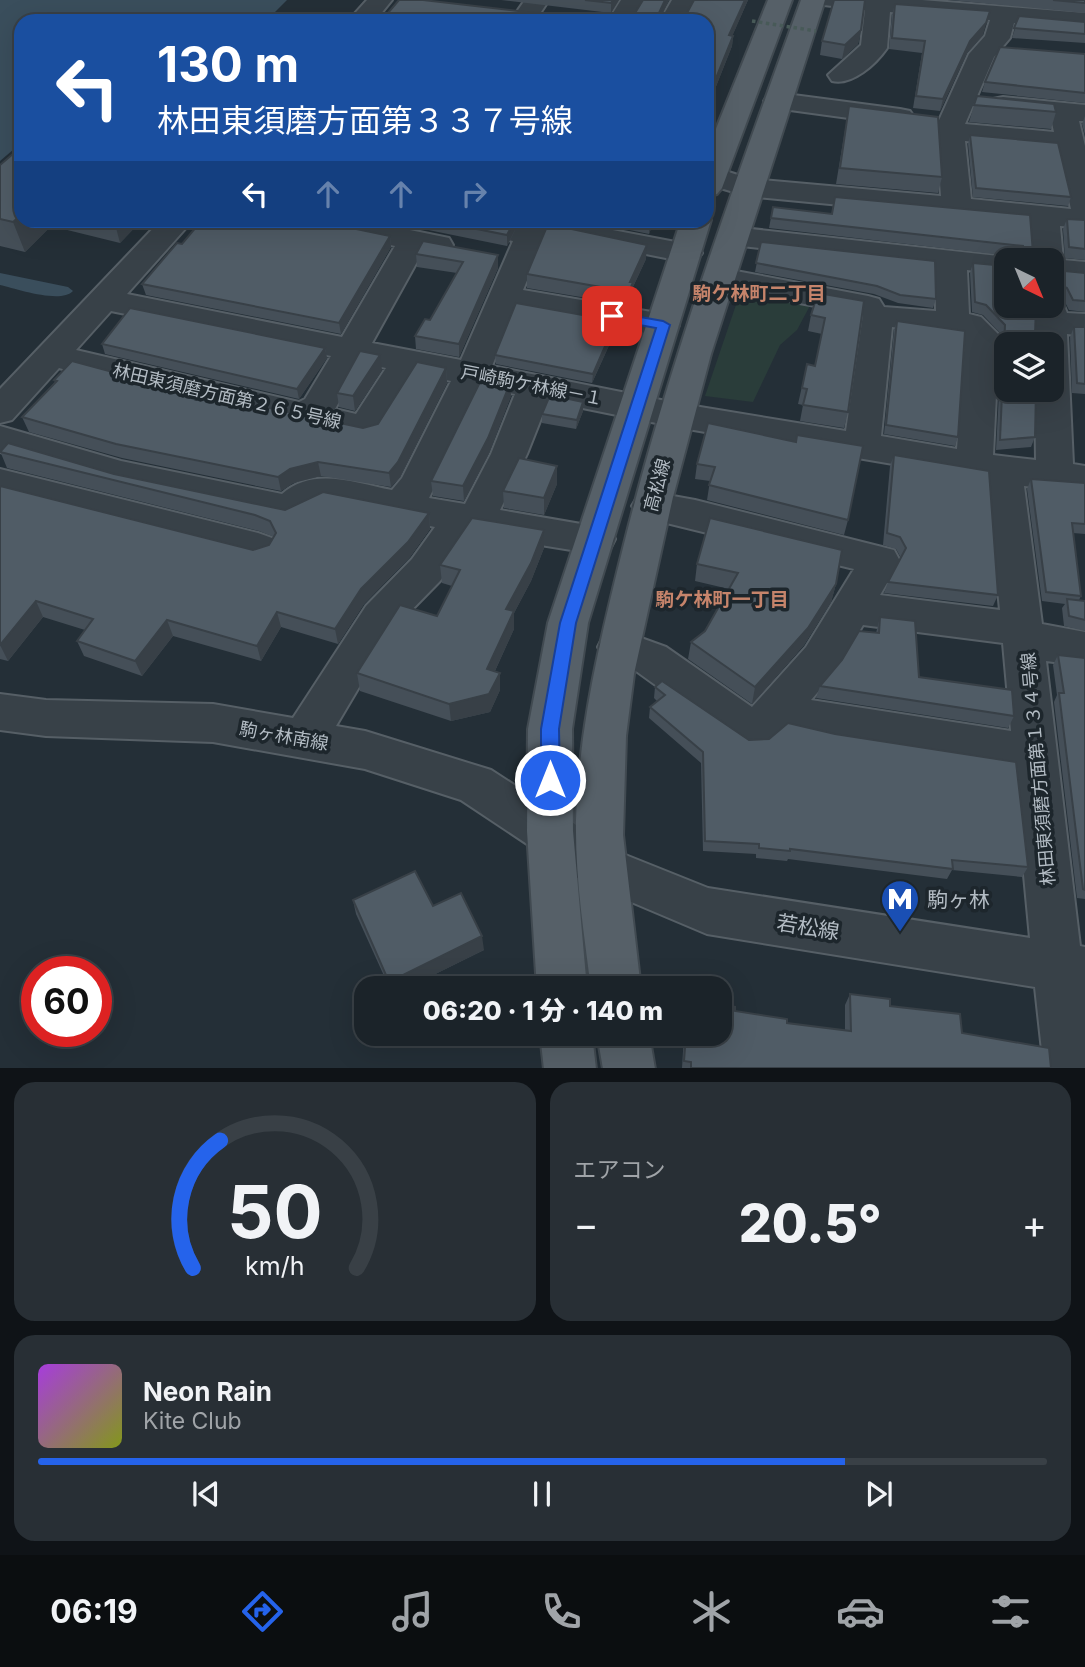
<!DOCTYPE html>
<html lang="ja">
<meta charset="utf-8">
<style>
:root{--surface:#1b2329;--page:#282f35;--text:#f1f3f6;--muted:#a0a4a8;--line:#394046;--accent:#2563eb}
body{margin:0;font-family:Inter,"Noto Sans JP",sans-serif;background:var(--page);color:var(--text);height:100vh;display:flex;flex-direction:column;font-size:26px;white-space:nowrap}
*{box-sizing:border-box;margin:0}
p{font-size:23px;color:var(--muted)}
.icon{flex:none;width:38px;height:38px;fill:none;stroke:currentColor;stroke-width:2;stroke-linecap:round;stroke-linejoin:round}
.map{position:relative;height:1068px;overflow:hidden}
.details{display:flex;flex-direction:column;gap:14px;padding:14px;background:#0f1317;flex:1}
.details>*{flex:none}
.banner{position:absolute;left:14px;top:14px;width:700px;height:214px;border-radius:21px;box-shadow:0 7px 28px #0002,0 0 0 2px var(--line);background:#1a4fa0;color:#fff;overflow:hidden}
.needle{width:46px;rotate:137deg}
.controls{position:absolute;left:994px;top:248px;display:grid;gap:14px}
.controls a{display:grid;place-items:center;width:70px;height:70px;border-radius:14px;background:var(--surface);box-shadow:0 7px 28px #0002,0 0 0 2px var(--line);font-size:35px}
.speed{position:absolute;left:21px;top:956px;display:flex;gap:14px;font-size:35px;font-weight:700;text-align:center}
.speed>*{display:grid;place-content:center;width:91px;height:91px;border-radius:50%;background:var(--surface);box-shadow:0 7px 28px #0002,0 0 0 2px var(--line);line-height:1}
.speed .limit{border:10px solid #d22;background:#fff;color:#111}
.pin{position:absolute;display:grid;place-items:center;width:60px;height:60px;color:#fff;margin:-30px;border-radius:14px;box-shadow:0 4px 10px #0006}
.me{position:absolute;width:77px;margin:-38px;rotate:0deg;stroke-linejoin:round;filter:drop-shadow(0 0 5px #0008)}
.turn{display:flex;align-items:center;gap:24px;height:147px;padding:0 28px;font-size:32px}
.turn .icon{width:91px;height:91px;stroke-width:2.5}
.turn b{display:block;font-size:49px;line-height:60px}
.lanes{display:flex;align-items:center;height:66px;padding:0 28px;background:#0003;justify-content:center;gap:35px;direction:ltr}
.lanes .off{opacity:.35}
.big{font-size:52px;font-weight:800;line-height:1.1}
.details .widget{flex:1;display:flex;flex-direction:column;justify-content:center;gap:10px;min-width:0;padding:0 24px;border-radius:21px;background:var(--page)}
.details .dial{align-items:center;gap:0}
.dial svg{height:182px;overflow:visible;fill:none;stroke:var(--line);stroke-width:7;stroke-linecap:round;text-anchor:middle}
.dial text{fill:var(--text);stroke:none}
.song{display:flex;align-items:center;gap:21px}
.cover{width:84px;height:84px;border-radius:10px;background:linear-gradient(135deg,hsl(280 70% 55%),hsl(70 70% 35%))}
.played{height:7px;border-radius:4px;background:linear-gradient(90deg,var(--accent) 80%,var(--line) 80%)}
.keys{display:flex;justify-content:space-around;direction:ltr}
.heat{display:flex;justify-content:space-between;align-items:center;font-size:38px;direction:ltr}
.details .tiles{flex:1;display:grid;gap:14px;grid-template-columns:1fr 1fr}
.widget:last-child{grid-column:span 2}
.trip{position:absolute;left:354px;top:976px;width:378px;height:70px;border-radius:21px;background:var(--surface);box-shadow:0 7px 28px #0002,0 0 0 2px var(--line);font-weight:800;line-height:70px;text-align:center}
.menu{display:flex;height:112px;justify-content:space-around;align-items:center;background:#0b0e10;color:var(--muted)}
.menu .icon{width:49px;height:49px}
.menu .on{color:var(--accent)}
.menu b{font-size:32px;color:var(--text)}
.map>svg:first-child{display:block}
</style>
<div class="map">
<svg width="1085" height="1069" viewBox="0 0 1085 1069">
<rect width="100%" height="100%" fill="#242f37"/>
<path fill="#2a3d3a" d="M741,290l72,10 -16,30 -17,15 -27,57 -48,-6z"/>
<g fill="#3a4e5c">
<path d="M0,0h287l-21,21h-245v122l-21,18z"/>
<path d="M0,273l68,14 5,4c-12,13 -56,-2 -73,-6z"/>
</g>
<g fill="none" stroke-linecap="round" stroke-linejoin="round">
<defs>
<g id="minor">
<path d="M367,0h25l-17,21h-27z"/>
<path d="M525,0h24l-12,18h-18l-3,-5z"/>
<path d="M621,0h24l-11,21h-26z"/>
<path d="M672,0h24l-10,21h-26z"/>
<path d="M821,0h101l163,13v16l-71,-6 -4,15 -16,19 -29,67 89,8 -3,-14 -58,-7 -4,-6 4,-6 10,-2 82,8v16h-6l6,25v82l-25,-2 3,34 22,2v20l-33,-4v-17h-21l-2,-38 -282,-27 -40,-12v-19l43,14 191,17 -5,-69 33,-73 16,-18 5,-16 -100,-8 -3,36c-11,16 -35,38 -55,33l-4,-6 33,-30 4,-35 -41,-5zM965,141l92,8 14,60 -100,-10z"/>
<path d="M778,93l122,16 10,2 4,6 -4,6 -10,2 -132,-18 -4,-6 4,-6z"/>
<path d="M161,220h32l-66,74 215,43 53,-91 -93,-20 -4,-6h63l88,18 4,7 -4,7 -11,2 -15,-3 -51,92 89,17 52,-119 -73,-15 -4,-6h66l18,4 2,-4h30l-29,70 140,24 12,3 4,8 -4,8 -12,3 -148,-27 -23,57 184,37 170,28 17,-116 -143,-27 -11,-3 -5,-7 5,-7 11,-3 148,28 11,3 5,8 52,4 -1,-44 -202,-22 -11,-2 -4,-7 4,-7 11,-2 284,31 2,3h-13v14l-39,-5 2,44 12,3 18,18 -6,120 43,5 -1,-70h17v-45h-18v-39h18v-10l9,3 6,14 18,1v22l-18,-2 6,130 12,2v26l-61,-6 18,138 43,8v34l-39,-5 34,285 5,1v122h-41l-9,-82 -328,-53 -123,-52 -123,-82 -96,-31 -152,-27 -167,-6 -46,-6v-36l46,6 167,4 80,14 73,-112 46,-47 23,-32 -109,-22c-14,1 -23,14 -37,18l-168,-36 -121,-35v-26l121,35 161,33c31,-28 73,-11 110,-4l10,-12 49,-97 -34,-7 -39,63 -13,3 -199,-43 -107,-29 -47,52 -12,3v-34zM111,311l220,45 -26,43 -6,3 -223,-52zM892,327l68,8 5,4 -8,110 -76,-13zM361,363l25,5 -30,46 -21,-5zM482,388l33,6 -24,60 -26,50 -36,-6zM548,401l128,26 311,53 13,130 -120,-15 20,-34 -6,-11 -199,-50 -44,-8 -13,4 -6,10 6,10 216,53 -48,78 -54,60 -86,-60 -47,-17 -15,5 -6,12 6,12 32,12 104,75c21,8 30,1 44,-15l48,11 182,28 16,168 -322,-50 -90,-36 -127,-82 -126,-39 -29,-5 58,-98 46,-47 32,-47 124,20 14,-5 5,-10 -5,-10 -110,-19 27,-56zM863,625l140,18 8,88 -200,-31 25,-29z"/>
<path d="M581,224l105,20 11,2 5,7 -5,7 -11,2 -116,-23 -4,-6 4,-6z"/>
<path d="M0,469l258,64 14,5 5,10 -5,10 -14,5 -258,-66z"/>
</g>
<g id="major">
<path d="M768,0h24l-70,188 -5,6 -10,3v-46z"/>
<path d="M801,0h24l-114,354 -38,143 -39,177 -8,62 -3,99 18,154h-50c-7,-56 -16,-112 -15,-169 3,-95 25,-184 48,-276 46,-185 112,-365 177,-544z"/>
<path d="M707,214l4,6 -123,403 -16,106 1,102 14,158h-50l-10,-158 1,-102 20,-106 133,-403h26z"/>
<path d="M540,1034h52l4,35h-52z"/>
<path d="M597,1034h52l6,35h-52z"/>
</g>
</defs>
<use href="#minor" stroke="#565f66" stroke-width="4"/>
<use href="#major" stroke="#414a51" stroke-width="4"/>
<use href="#minor" fill="#384148" fill-rule="evenodd"/>
<use href="#major" fill="#566068" fill-rule="evenodd"/>
<path stroke="#485a58" stroke-width="3.5" stroke-dasharray="3.5 3.5" stroke-linecap="butt" d="M752,21l64,10"/>
</g>
<g fill="#454f58">
<path d="M399,0h24l112,13h100l8,-13h26l-6,13h24l7,-13h54l-16,36h1l-1,10 -19,48 -6,-1v-72h-326z"/>
<path d="M501,0h118l-8,13z"/>
<path d="M950,0h135v13z"/>
<path d="M895,4l88,31 -16,18 -27,58 -27,-3 9,-55 -33,-4 3,-34z"/>
<path d="M1019,16l66,6v21l-73,-5z"/>
<path d="M861,30l-3,14 -16,15 -22,-4 2,-14z"/>
<path d="M1085,54v49l-103,-11 3,-10z"/>
<path d="M974,105l82,7 -5,17 -82,-7z"/>
<path d="M849,106l93,71 -4,16 -102,-9z"/>
<path d="M1085,116v19l-3,-11z"/>
<path d="M970,135l101,62 -3,9 -95,-9 -5,-53z"/>
<path d="M0,165l21,55h121l-22,23 -69,-17 -26,26 -25,-6z"/>
<path d="M835,197l195,18 3,38h20l2,17 30,3v39l-16,-2 -6,-12 -10,-4 -1,3v-36h-42l1,-5 -242,-28 4,-21 59,7z"/>
<path d="M1067,219l18,1v40l-20,-2 -2,-29z"/>
<path d="M379,220h92l-1,3 2,2 11,3 37,-8 -13,26z"/>
<path d="M581,220h73l-5,14z"/>
<path d="M390,236l1,11 -50,87 -195,-39 -4,-11 40,-40z"/>
<path d="M761,242l175,57 -3,9 -35,-5 -24,-9 -119,-22z"/>
<path d="M416,254l82,1v13l-39,89 -43,-8 -1,-13 15,-16 27,-47 -40,-6z"/>
<path d="M646,259l-14,30v7l-4,9 -101,-17v-14z"/>
<path d="M973,263l33,3v40h30l-1,29 18,2 1,40 -2,5v-37h-46v45h30l-1,47 -4,10 -35,3 6,-115 -19,-20 -11,-3 -2,-39z"/>
<path d="M864,301l-16,111 -4,16 -44,-7 3,-16 -5,-1 9,-40 8,2 7,-32 -14,-3 3,-16z"/>
<path d="M897,321l61,116 -3,9 -71,-12 10,-104z"/>
<path d="M1074,327h11v67l-13,-1 -2,-56z"/>
<path d="M616,330l-24,53 -96,-19 -1,-9z"/>
<path d="M102,344l223,4 2,10 -28,41 -194,-45z"/>
<path d="M446,368l1,15 -47,94 -9,10 -70,-11 -28,7 -12,8 -159,-33 -93,-26 -7,-15 33,-35 -1,-2 107,5 202,43 15,-4z"/>
<path d="M382,370l-27,41 -16,-4 -2,-14z"/>
<path d="M511,396l-22,57 -25,48 -31,-5 -2,-15z"/>
<path d="M583,411l-7,18 -34,-6v-9z"/>
<path d="M708,423l140,97 -4,15 -137,-35 3,-19 -15,-2 2,-15z"/>
<path d="M0,451l114,23 171,36 144,3 1,16 -20,28 -46,47 -26,40 -57,-17 -20,34 -88,-25 -31,40 -58,-20 -7,-15 8,-11 -42,-13 -35,44 -8,-2v-173l253,64 16,-5 5,-8 -15,-6 -252,-63z"/>
<path d="M894,455l104,140 -5,11 -109,-13 4,-11 13,-24 -5,-9 -13,-4 7,-79z"/>
<path d="M1031,479l54,4v51l-12,-1 8,63 -2,4 6,1v30l-21,-5 -2,-18 3,-4 -23,-3 -15,-112z"/>
<path d="M557,484l-13,31 -40,-7 -1,-17z"/>
<path d="M544,530v18l-13,33 -17,32v16l-19,42 5,2v17l-10,22 -39,9 -91,-30 -3,-18 80,-57 15,-30 -10,-3 -2,-18z"/>
<path d="M697,564l139,20 -5,18 -27,43 -52,59 -64,-45 3,-17 14,-11 24,-42 -34,-8z"/>
<path d="M880,617l39,60 95,39 -6,12 -192,-30 4,-12 56,-53z"/>
<path d="M1058,655l27,3v241l-8,-1 -23,-196 3,-7 -4,-30z"/>
<path d="M655,687l94,53 279,127 -6,10 -70,-7 -5,9 -159,-20 -1,2 -31,-3v-4l-53,-3 -2,-88 -52,-45 1,-11 7,-6 -3,-3z"/>
<path d="M353,900l80,6 51,44 -79,39h-15l-34,-75z"/>
<path d="M850,994l40,12 161,62h-369l2,-34h35l16,-23 52,12 58,8v-26z"/>
</g>
<g fill="#384047">
<path d="M613,0h6l-8,13v-10z"/>
<path d="M665,0h4l-10,21v-8z"/>
<path d="M745,0h3l-20,46 1,-11z"/>
<path d="M990,11l-7,24 -16,18 -27,58 3,-12 27,-58z"/>
<path d="M861,30l-3,14 -16,15 3,-14z"/>
<path d="M733,36l-1,10 -19,48 1,-11z"/>
<path d="M21,215v5h28l2,6 -26,26 -12,-30z"/>
<path d="M114,220h28l-22,23z"/>
<path d="M515,220h5l-13,26v-11z"/>
<path d="M650,220h4l-5,14v-11z"/>
<path d="M390,236l1,11 -50,87 -2,-11z"/>
<path d="M647,245l-1,14 -14,30v7l-4,9 2,-23z"/>
<path d="M498,255v13l-39,89v-13z"/>
<path d="M616,321v9l-24,53 1,-9z"/>
<path d="M325,348l2,10 -28,41 -2,-10z"/>
<path d="M380,355l2,15 -27,41 -2,-15z"/>
<path d="M446,368l1,15 -47,94 -9,10 -2,-14z"/>
<path d="M511,381v15l-22,57 -25,48 -1,-15z"/>
<path d="M583,402v9l-7,18 1,-9z"/>
<path d="M318,462l3,14 -28,7 -12,8 -3,-14 12,-8z"/>
<path d="M557,466v18l-13,31v-17z"/>
<path d="M429,513l1,16 -20,28 -46,47 -26,40 -3,-15 26,-40z"/>
<path d="M544,530v18l-13,33 -17,32v16l-26,57 -1,-17 19,-60z"/>
<path d="M836,584l-5,18 -27,43 -52,59 3,-17z"/>
<path d="M36,601l7,16 -35,44 -8,-16z"/>
<path d="M277,612l4,15 -20,34 -4,-15z"/>
<path d="M167,620l6,16 -31,40 -7,-15z"/>
<path d="M500,673v17l-10,22 -39,9 -2,-17z"/>
<path d="M482,936l2,14 -79,39h-14l-2,-7z"/>
</g>
<g fill="#505c66" stroke="#384047" stroke-width="2">
<path d="M399,0h24l112,13h100l8,-13h22l-6,13h28l7,-13h51l-16,35 4,1 -19,47h-7v-62h-326z"/>
<path d="M585,0h28l-2,3z"/>
<path d="M834,0h31l-4,30 -16,15 -23,-4z"/>
<path d="M1053,0h32v3z"/>
<path d="M895,4l95,7 -4,12 -16,18 -27,58 -27,-3 9,-55 -33,-3z"/>
<path d="M1019,16l66,6v12l-71,-6z"/>
<path d="M1000,47l85,7v39l-100,-11z"/>
<path d="M977,96l77,8 2,8 -82,-7z"/>
<path d="M849,106l89,11 4,60 -102,-9z"/>
<path d="M970,135l88,8 13,54 -95,-9z"/>
<path d="M21,147v68l-8,7 -13,-3v-54z"/>
<path d="M835,197l195,18 3,38h20l2,17 30,3v28l-12,-1 -6,-12 -10,-5 -4,10h-1v-32h-40v-8h12l-1,-7 -252,-28 2,-11 59,7z"/>
<path d="M1067,219l18,1v29l-16,-2z"/>
<path d="M202,220h111l77,16 -51,87 -197,-39 35,-41 5,1z"/>
<path d="M432,220h36l4,5 11,3 14,-4 2,-4h16l-8,15z"/>
<path d="M637,220h13l-1,3z"/>
<path d="M548,224l99,21 -17,37h3l-4,10 -102,-18z"/>
<path d="M423,241l75,14 -39,89 -44,-8 10,-17 5,1 33,-58 -47,-8z"/>
<path d="M761,242l174,19 1,38 -36,-4 -23,-9 -121,-23z"/>
<path d="M973,263l33,3v40h30l-1,29 18,2 1,40h-2v-32h-46v45h30l-1,47 -35,3 5,-115 -19,-20 -11,-3z"/>
<path d="M818,293l46,8 -16,111 -45,-7 4,-16 -5,-1 5,-24 8,2 10,-48 -14,-3z"/>
<path d="M516,303l100,18 -23,53 -98,-19z"/>
<path d="M130,308l195,40 -28,41 -195,-45z"/>
<path d="M897,321l68,10 -7,106 -72,-12z"/>
<path d="M1074,327h11v57l-8,-1z"/>
<path d="M360,351l20,4 -27,41 -16,-3z"/>
<path d="M72,361l89,24 202,43 15,-4 39,-62 29,6 -48,94 -9,11 -71,-11 -28,7 -12,8 -162,-33 -94,-27 35,-36 -3,-1z"/>
<path d="M483,376l28,5 -23,57 -25,48 -32,-5z"/>
<path d="M550,395l33,7 -6,18 -35,-6z"/>
<path d="M708,423l88,19 1,-7 66,11 -15,74 -139,-35 6,-18 -18,-3z"/>
<path d="M8,443l106,31 171,36 38,-18 106,21 -21,29 -47,47 -26,40 -58,-17 -20,34 -90,-26 -32,41 -58,-20 16,-22 -57,-18 -36,44v-159l253,64 16,-5 7,-12 -6,-12 -15,-6 -255,-63z"/>
<path d="M894,455l95,16 9,124 -110,-13 18,-34 -6,-11 -13,-4z"/>
<path d="M519,458l38,8 -13,32 -41,-7z"/>
<path d="M1031,479l54,4v41l-13,-1 9,73 -35,-4z"/>
<path d="M472,518l72,12 -13,33 -25,46 8,2 -27,58 13,4 -11,21 -40,10 -92,-31 43,-68 37,11 23,-46 -20,-5z"/>
<path d="M710,518l132,32 -6,34 -28,44 -53,59 -64,-45 14,-11 33,-58 -41,-9z"/>
<path d="M1067,599l18,2v19l-16,-4z"/>
<path d="M880,617l35,4 4,56 93,13 2,26 -194,-30 22,-26 17,-29 20,2z"/>
<path d="M1058,655l27,3v232l-2,-1 -24,-196h5z"/>
<path d="M662,681l87,59 20,-1 19,-16 47,11 181,28 12,105 -76,-7 1,9 -163,-20v2l-31,-3v-4l-54,-3 -2,-89 -53,-45 15,-12 -10,-8z"/>
<path d="M415,871l18,35 28,-13 21,43 -93,46 -36,-82z"/>
<path d="M850,994l40,5v7l70,8 2,19 87,15 2,20h-360v-6l-7,-1 2,-27h33v-29l16,2v4l52,8v4l64,8z"/>
</g>
<path fill="#2563eb" stroke="#184099" stroke-width="2" d="M612,312l51,9 7,4 -94,298 -17,106 1,51 -3,6 -7,3 -6,-3 -3,-6v-51l19,-106 96,-295 -49,-9 -2,-3z"/>
<defs>
<symbol id="metro-pin" viewBox="-11 -11 22 30"><path d="M0 17L-7.5 6A9.5 9.5 0 1 1 7.5 6Z" fill="#1a4fb4" stroke="#1d262c"/><path d="M-5.5 5V-5H-3L0 0L3-5H5.5V5H3V-.5L0 4L-3-.5V5Z" fill="#fff"/></symbol>
</defs>
<g fill-rule="evenodd">
<use href="#metro-pin" x="878" y="877" width="44" height="60"/>
</g>
<g text-anchor="middle" dominant-baseline="central" stroke-width="7" stroke-linejoin="round" paint-order="stroke">
<g font-size="18" fill="#b3bcc4" stroke="#1d262c">
<text transform="translate(532 385) rotate(11)">戸崎駒ケ林線－１</text>
<text transform="translate(227 396) rotate(13)">林田東須磨方面第２６５号線</text>
<text transform="translate(657 485) rotate(-75)">高松線</text>
<text transform="translate(284 736) rotate(10)">駒ヶ林南線</text>
<text transform="translate(1038 769) rotate(-95)">林田東須磨方面第１３４号線</text>
</g>
<g font-size="19" font-weight="bold" fill="#c6846b" stroke="#1d262c">
<text x="759" y="293">駒ケ林町二丁目</text>
<text x="722" y="599">駒ケ林町一丁目</text>
</g>
<g font-size="21" fill="#b3bcc4" stroke="#1d262c" text-anchor="start">
<text x="927" y="899">駒ヶ林</text>
</g>
<g font-size="21" fill="#b3bcc4" stroke="#1d262c">
<text transform="translate(808 927) rotate(9)">若松線</text>
</g>
</g>
</svg>
<div class="controls">
<a><svg class="needle" viewBox="-14 -14 28 28"><path d="M0-13l5 13h-10z" fill="#e53935"/><path d="M0 13l5-13h-10z" fill="#a0a4a8"/></svg></a>
<a><svg class="icon" aria-label="layers" viewBox="0 0 24 24"><path d="M12 4l9 5-9 5-9-5zM3 14l9 5 9-5"/></svg></a>
</div>
<div class="speed"><div class="limit">60</div></div>
<div class="pin" style="left:612px;top:316px;background:#d93025"><svg class="icon" aria-label="arrive" viewBox="0 0 24 24"><path d="M6 21V4h12l-3 4 3 4H6"/></svg></div>
<svg class="me" style="left:550px;top:780px" viewBox="-20 -20 40 40"><circle r="17" fill="#2563eb" stroke="#fff" stroke-width="3"/><path d="M0-11L8 9 0 5-8 9z" fill="#fff"/></svg>
<div class="trip">06:20 · 1 分 · 140 m</div>
<div class="banner">
<div class="turn"><svg class="icon" aria-label="left" viewBox="0 0 24 24"><path d="M17 20v-9H6M10 6l-5 5 5 5"/></svg><div><b>130 m</b>林田東須磨方面第３３７号線</div></div>
<div class="lanes"><svg class="icon" aria-label="left" viewBox="0 0 24 24"><path d="M17 20v-9H6M10 6l-5 5 5 5"/></svg><svg class="icon off" aria-label="ahead" viewBox="0 0 24 24"><path d="M12 20V5M6 11l6-6 6 6"/></svg><svg class="icon off" aria-label="ahead" viewBox="0 0 24 24"><path d="M12 20V5M6 11l6-6 6 6"/></svg><svg class="icon off" aria-label="right" viewBox="0 0 24 24"><path d="M7 20v-9h11M14 6l5 5-5 5"/></svg></div>
</div>
</div>
<section class="details">
<div class="tiles">
<div class="widget dial"><svg viewBox="0 0 100 80">
<path d="M14 69A42 42 0 1 1 86 69"/>
<path d="M14 69A42 42 0 0 1 26 13" stroke="#2563eb"/>
<text x="50" y="56" font-size="32" font-weight="700">50</text>
<text x="50" y="72" font-size="11">km/h</text>
</svg></div>
<div class="widget"><p>エアコン</p>
<div class="heat"><a>−</a><b class="big">20.5°</b><a>+</a></div>
</div>
<div class="widget">
<div class="song"><i class="cover"></i><div><b>Neon Rain</b><p>Kite Club</p></div></div>
<div class="played"></div>
<div class="keys"><svg class="icon" aria-label="previous" viewBox="0 0 24 24"><path d="M18 5L8 12l10 7zM5 5v14"/></svg><svg class="icon" aria-label="pause" viewBox="0 0 24 24"><path d="M8 5v14M16 5v14"/></svg><svg class="icon" aria-label="next" viewBox="0 0 24 24"><path d="M6 5l10 7-10 7zM19 5v14"/></svg></div>
</div>
</div>
</section>
<nav class="menu">
<b>06:19</b>
<svg class="icon on" aria-label="directions" viewBox="0 0 24 24"><path d="M12 3l9 9-9 9-9-9zM9 14v-3h6M13 9l2 2-2 2"/></svg>
<svg class="icon" aria-label="music" viewBox="0 0 24 24"><path d="M9 18V5l10-2v13"/><circle cx="6" cy="18" r="3"/><circle cx="16" cy="16" r="3"/></svg>
<svg class="icon" aria-label="phone" viewBox="0 0 24 24"><path d="M5 4h4l2 5-3 2q2 4 5 5l2-3 5 2v4C11 20 4 13 5 4z"/></svg>
<svg class="icon" aria-label="climate" viewBox="0 0 24 24"><path d="M12 3v18M4 7l16 10M4 17L20 7"/></svg>
<svg class="icon" aria-label="car" viewBox="0 0 24 24"><path d="M5 17H2v-5l4-1 3-4h7l3 4 3 1v5h-3M9 17h6M6 11h13"/><circle cx="7" cy="17" r="2"/><circle cx="17" cy="17" r="2"/></svg>
<svg class="icon" aria-label="filters" viewBox="0 0 24 24"><path d="M4 7h16M4 17h16"/><circle cx="9" cy="7" r="2"/><circle cx="15" cy="17" r="2"/></svg>
</nav>
